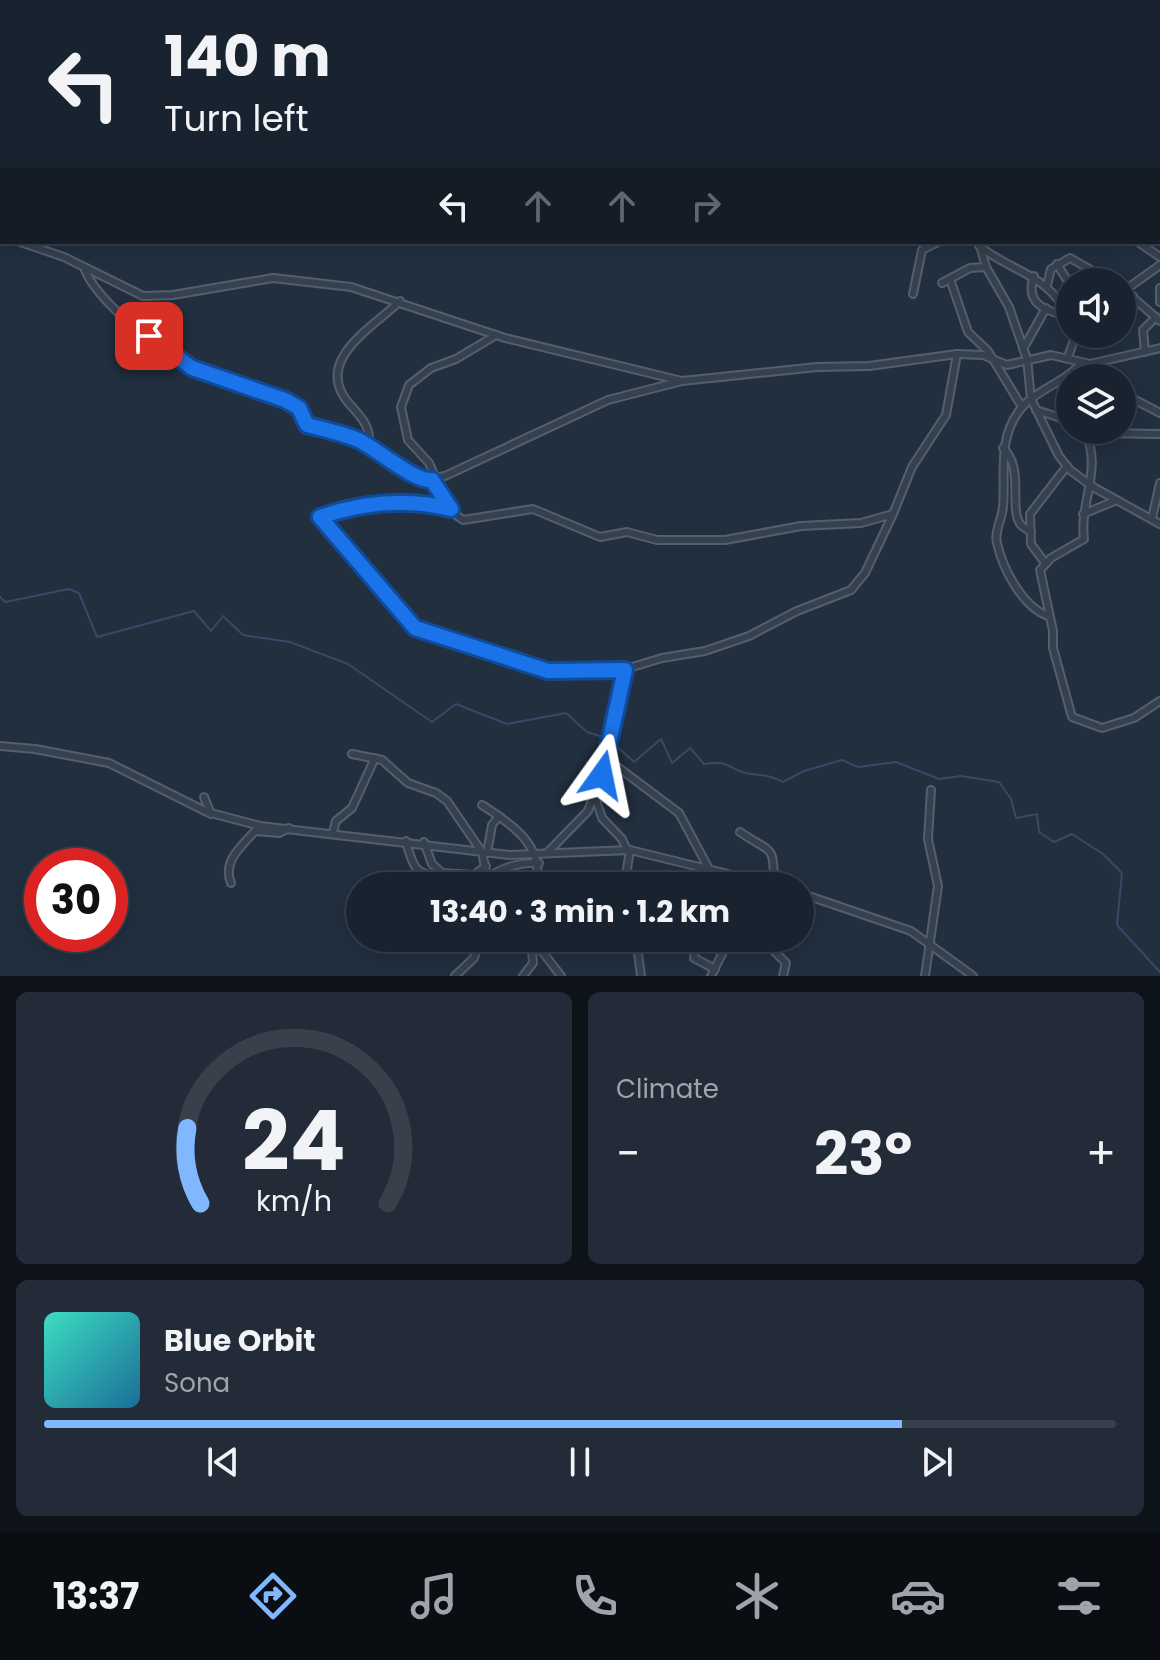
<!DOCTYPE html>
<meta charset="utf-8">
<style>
:root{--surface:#19232f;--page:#222b37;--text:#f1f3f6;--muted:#9fa4aa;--line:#37404b;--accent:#81b7ff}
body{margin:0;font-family:Poppins,sans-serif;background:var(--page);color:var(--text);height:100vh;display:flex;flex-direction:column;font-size:30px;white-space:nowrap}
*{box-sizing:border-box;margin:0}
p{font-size:26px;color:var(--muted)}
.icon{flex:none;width:44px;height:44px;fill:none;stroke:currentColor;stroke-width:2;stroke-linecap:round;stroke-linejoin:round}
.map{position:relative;height:976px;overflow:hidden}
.sheet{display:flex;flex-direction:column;gap:16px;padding:16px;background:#0e131a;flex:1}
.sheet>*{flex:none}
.hud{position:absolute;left:0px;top:0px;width:1160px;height:244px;box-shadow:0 4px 20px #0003,0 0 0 2px var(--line);background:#19232f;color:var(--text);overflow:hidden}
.tools{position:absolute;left:1056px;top:268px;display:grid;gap:16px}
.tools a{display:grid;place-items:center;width:80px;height:80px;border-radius:50%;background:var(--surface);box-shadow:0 4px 20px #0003,0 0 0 2px var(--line);font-size:40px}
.speed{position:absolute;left:24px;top:848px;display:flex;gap:16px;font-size:40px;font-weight:700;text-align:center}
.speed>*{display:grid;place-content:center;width:104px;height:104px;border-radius:50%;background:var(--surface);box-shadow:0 4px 20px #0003,0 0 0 2px var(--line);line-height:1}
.speed .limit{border:12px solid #d22;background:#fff;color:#111}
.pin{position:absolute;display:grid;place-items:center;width:68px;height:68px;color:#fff;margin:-34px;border-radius:16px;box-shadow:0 4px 12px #0006}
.me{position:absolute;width:88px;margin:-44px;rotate:12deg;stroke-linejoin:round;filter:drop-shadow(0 0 6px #0008)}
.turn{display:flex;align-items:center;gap:28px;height:168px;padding:0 32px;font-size:36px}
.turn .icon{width:104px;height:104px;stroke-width:2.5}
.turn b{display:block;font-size:56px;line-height:68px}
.lanes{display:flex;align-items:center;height:76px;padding:0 32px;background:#0003;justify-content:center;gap:40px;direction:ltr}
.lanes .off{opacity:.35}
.big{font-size:60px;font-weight:700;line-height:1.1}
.sheet .card{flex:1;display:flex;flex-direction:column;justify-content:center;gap:12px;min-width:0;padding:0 28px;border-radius:12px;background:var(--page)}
.sheet .dial{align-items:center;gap:0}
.dial svg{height:208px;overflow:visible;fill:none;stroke:var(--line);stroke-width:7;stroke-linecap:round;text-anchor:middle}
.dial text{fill:var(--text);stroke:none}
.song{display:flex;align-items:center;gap:24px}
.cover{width:96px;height:96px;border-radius:12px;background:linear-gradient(135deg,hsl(170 70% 55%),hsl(200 70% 35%))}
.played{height:8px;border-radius:4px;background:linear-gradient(90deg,var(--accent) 80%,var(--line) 80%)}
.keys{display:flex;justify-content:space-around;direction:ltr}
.heat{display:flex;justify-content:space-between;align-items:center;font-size:44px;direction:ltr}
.sheet .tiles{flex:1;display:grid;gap:16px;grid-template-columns:1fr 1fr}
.card:last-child{grid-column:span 2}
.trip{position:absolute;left:346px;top:872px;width:468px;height:80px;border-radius:40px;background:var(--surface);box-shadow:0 4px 20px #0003,0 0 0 2px var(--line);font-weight:700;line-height:80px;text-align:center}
.tab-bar{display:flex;height:128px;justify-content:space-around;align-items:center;background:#0a0e13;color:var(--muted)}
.tab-bar .icon{width:56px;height:56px}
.tab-bar .selected{color:var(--accent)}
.tab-bar b{font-size:36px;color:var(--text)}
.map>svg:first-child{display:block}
</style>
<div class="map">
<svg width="1160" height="976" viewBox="0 0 1160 976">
<rect width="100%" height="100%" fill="#212f3f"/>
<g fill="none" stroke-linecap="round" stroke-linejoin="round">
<path stroke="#344b68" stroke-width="2" d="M0,597l5,5 64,-13 10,4 18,44 97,-26 17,20 12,-15 20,19 47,7 58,22 84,58 24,-18 51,20 59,-11 21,19 22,7 25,23 27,-23 11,24 18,-15 14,16c28,-4 21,4 42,9 15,3 23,1 37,9l21,-11 38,-11 16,7 38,-5 43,17 22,-3 38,6 12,17 5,19 21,-4 2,18 15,10 18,-8 31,20 19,19 -5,52 43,47"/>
<defs>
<g id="minor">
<path d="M858,0l1,2"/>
<path d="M960,2l3,-2"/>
<path d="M1158,209h2"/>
<path d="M0,237h2"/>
<path d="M20,242l44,15 79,39 30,-1 100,-17 78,9 154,51 177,43 135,-14 52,-1 88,-12 26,1 24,10 44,-10 39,9 70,-16"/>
<path d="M979,242l7,25 23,40 18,52 4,40 28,57 11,14 23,17 67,37"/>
<path d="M1138,242l22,15"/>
<path d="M979,246c36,28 68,27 91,72"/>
<path d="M1057,264l13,21"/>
<path d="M85,270c12,31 79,85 110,100 30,14 64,18 94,32l10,6 8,17 52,15 19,16 18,6 27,18 22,-4 163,-76 74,-19"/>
<path d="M1034,276c-10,28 12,35 35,41"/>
<path d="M950,279l18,53 20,19 34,56"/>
<path d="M942,283l28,-15 16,-1"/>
<path d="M1047,285l4,-16 19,-11 42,24"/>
<path d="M1122,288l38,33"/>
<path d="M1160,288v14"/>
<path d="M1125,290l35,-25"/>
<path d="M913,294l9,-44 16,-8"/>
<path d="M1122,303l11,-7"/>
<path d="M1023,349l23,-41"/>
<path d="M1145,352l-2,-22 13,-13"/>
<path d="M1068,357l8,-23"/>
<path d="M1122,393l38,20"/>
<path d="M1036,410l34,11"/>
<path d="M1081,430l13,3 66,1"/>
<path d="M1085,433c18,35 -6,70 -1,106l-33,19 -11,12 13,61v17l19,69 30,11 32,-10 26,-17"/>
<path d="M364,444l5,-6c0,-15 -13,-26 -22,-37 -33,-42 28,-75 53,-100"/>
<path d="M1003,448c22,20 5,61 18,77 2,3 7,4 10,7"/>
<path d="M436,479l-7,-16 -21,-23 -7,-33 8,-22 22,-17 25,-9 40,-24"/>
<path d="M432,480l19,29"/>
<path d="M893,514l-28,59 -14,17 -54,21 -48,25 -44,15 -43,7 -43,13 -79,-2 -128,-42 -92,-110c43,-15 105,-28 143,3l70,-11 67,28 27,-5 30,8h68l76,-14 60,-3 32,-9 19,-47 34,-52 11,-61"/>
<path d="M1083,514l34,-14"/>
<path d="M1152,518l8,-35"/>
<path d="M1045,563l-14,-19 -1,-30 37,-48"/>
<path d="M1048,616c-25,-9 -45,-46 -51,-73 -3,-11 5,-24 6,-36 3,-33 -6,-66 16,-96 14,-20 45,-28 63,-48"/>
<path d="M625,670l-18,89 72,54 30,56"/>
<path d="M0,746l35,3 74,14 98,49 53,14 249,29 121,-5 147,36"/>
<path d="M352,754l30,6 26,23 28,10 11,8 35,51 7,34"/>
<path d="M204,797l7,17"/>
<path d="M595,797l7,21 20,21 5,11"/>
<path d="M482,805c30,19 64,42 54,81"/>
<path d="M333,832l3,-11 16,-13 23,-50"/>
<path d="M740,832c32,22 34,11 34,53"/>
<path d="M406,841c11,45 17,24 45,45"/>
<path d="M424,842l8,22 10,9 32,2 12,-9"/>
<path d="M630,850l-3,19 5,17"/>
<path d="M548,852l40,-41 19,-52"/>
<path d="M487,853l5,-28 7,-9"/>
<path d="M718,872l6,14"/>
<path d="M489,878c11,-11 34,-16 50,-15"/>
<path d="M231,883c-9,-22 11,-37 24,-52l24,2 10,-5"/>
<path d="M679,886l25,-18"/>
<path d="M800,893l111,38 62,45"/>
<path d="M538,938v8l23,30"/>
<path d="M636,938l5,38"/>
<path d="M697,938l-3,20 21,11"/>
<path d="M768,938l-2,5 20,20 -3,13"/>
<path d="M455,976l19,-18 6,-20"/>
<path d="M523,976l10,-13 -2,-24"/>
<path d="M711,976l19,-38"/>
<path d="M925,976l13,-90 -10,-47 3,-49"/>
</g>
</defs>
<use href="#minor" stroke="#545f6d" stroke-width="10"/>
<use href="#minor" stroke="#36414f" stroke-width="6"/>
</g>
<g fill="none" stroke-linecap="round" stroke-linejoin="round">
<defs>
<path id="route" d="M149,336l43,32 93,32 14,8 8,17c16,4 34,8 49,14 18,7 57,43 76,41l19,29c-44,-11 -88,-7 -131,8l95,111 133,43 77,-1 -23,105"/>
</defs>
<use href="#route" stroke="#114b97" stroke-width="20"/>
<use href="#route" stroke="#1a73e8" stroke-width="14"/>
</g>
</svg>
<div class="tools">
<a><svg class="icon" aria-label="sound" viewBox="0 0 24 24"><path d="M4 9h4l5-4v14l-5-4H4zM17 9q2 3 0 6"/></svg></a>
<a><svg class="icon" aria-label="layers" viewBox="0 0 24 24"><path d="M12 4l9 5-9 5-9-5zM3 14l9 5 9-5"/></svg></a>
</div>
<div class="speed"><div class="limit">30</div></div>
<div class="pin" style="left:149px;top:336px;background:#d93025"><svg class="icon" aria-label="arrive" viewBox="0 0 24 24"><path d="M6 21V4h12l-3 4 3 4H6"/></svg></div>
<svg class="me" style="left:602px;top:775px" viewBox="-20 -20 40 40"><path d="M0-17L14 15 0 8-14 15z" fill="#1a73e8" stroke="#fff" stroke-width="4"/></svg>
<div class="trip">13:40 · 3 min · 1.2 km</div>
<div class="hud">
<div class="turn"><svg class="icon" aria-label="left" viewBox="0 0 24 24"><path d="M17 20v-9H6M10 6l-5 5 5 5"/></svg><div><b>140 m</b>Turn left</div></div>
<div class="lanes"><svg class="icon" aria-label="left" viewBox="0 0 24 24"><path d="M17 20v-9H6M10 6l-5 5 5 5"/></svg><svg class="icon off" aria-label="ahead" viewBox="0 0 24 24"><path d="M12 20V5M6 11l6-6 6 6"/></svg><svg class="icon off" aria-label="ahead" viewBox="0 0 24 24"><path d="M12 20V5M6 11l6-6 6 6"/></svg><svg class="icon off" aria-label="right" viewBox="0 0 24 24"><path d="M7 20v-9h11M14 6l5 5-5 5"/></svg></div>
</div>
</div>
<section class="sheet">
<div class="tiles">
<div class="card dial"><svg viewBox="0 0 100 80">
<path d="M14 69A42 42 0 1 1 86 69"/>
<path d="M14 69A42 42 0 0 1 9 40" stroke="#81b7ff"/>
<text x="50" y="56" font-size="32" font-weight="700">24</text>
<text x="50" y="72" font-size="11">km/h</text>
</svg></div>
<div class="card"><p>Climate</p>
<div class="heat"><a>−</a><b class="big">23°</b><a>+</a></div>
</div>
<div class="card">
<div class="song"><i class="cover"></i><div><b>Blue Orbit</b><p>Sona</p></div></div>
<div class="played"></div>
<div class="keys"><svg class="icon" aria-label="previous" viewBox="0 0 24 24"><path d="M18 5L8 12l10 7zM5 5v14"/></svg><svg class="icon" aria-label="pause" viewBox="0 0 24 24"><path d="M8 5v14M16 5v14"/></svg><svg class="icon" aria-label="next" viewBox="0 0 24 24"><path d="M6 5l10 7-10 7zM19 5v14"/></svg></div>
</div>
</div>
</section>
<nav class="tab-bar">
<b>13:37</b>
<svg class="icon selected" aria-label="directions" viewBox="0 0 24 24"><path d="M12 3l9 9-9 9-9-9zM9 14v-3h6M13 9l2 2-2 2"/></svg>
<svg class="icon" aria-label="music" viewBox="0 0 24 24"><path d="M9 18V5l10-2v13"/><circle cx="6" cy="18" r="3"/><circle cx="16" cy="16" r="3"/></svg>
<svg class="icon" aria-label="phone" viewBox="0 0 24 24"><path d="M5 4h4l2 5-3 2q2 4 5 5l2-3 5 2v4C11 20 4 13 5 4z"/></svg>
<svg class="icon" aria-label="climate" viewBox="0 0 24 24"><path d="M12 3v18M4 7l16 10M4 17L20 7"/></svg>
<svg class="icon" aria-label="car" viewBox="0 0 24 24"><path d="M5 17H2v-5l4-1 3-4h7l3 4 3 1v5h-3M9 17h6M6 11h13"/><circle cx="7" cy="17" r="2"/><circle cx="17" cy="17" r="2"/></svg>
<svg class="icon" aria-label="filters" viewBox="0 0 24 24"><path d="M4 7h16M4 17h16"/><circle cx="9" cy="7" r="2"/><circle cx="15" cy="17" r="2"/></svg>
</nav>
